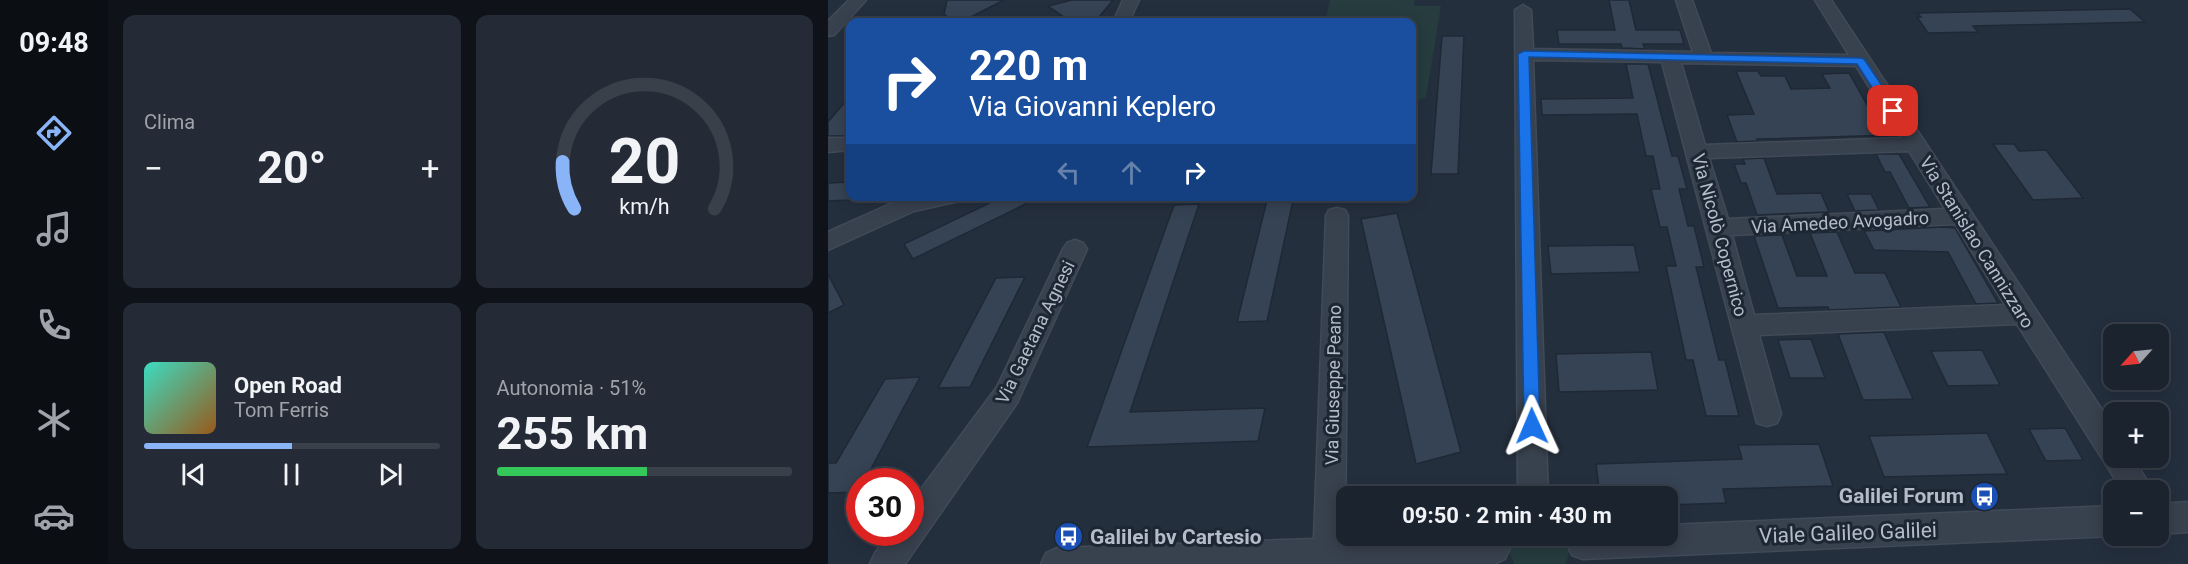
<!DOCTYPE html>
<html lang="it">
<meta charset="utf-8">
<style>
:root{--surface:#1b232e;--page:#242b36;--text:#f1f3f6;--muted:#a0a4aa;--line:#39404a;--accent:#8ab4f8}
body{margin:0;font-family:Roboto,sans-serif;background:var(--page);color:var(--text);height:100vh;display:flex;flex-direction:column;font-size:22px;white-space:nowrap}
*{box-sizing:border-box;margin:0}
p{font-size:20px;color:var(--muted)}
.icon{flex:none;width:33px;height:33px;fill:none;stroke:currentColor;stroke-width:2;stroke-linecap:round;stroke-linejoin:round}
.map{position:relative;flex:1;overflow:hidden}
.sheet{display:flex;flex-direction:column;gap:15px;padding:15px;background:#0f1319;width:720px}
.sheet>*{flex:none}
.guide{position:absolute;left:18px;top:18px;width:570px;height:183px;border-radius:12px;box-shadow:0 3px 15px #0003,0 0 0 2px var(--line);background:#1a4fa0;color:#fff;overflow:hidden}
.needle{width:39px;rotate:243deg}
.controls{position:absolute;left:1275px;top:324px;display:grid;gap:12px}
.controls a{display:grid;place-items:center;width:66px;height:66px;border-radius:12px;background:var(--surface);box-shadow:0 3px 15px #0003,0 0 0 2px var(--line);font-size:30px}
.speed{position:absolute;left:18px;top:468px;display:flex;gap:12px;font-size:30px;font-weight:700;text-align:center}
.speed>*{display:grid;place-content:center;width:78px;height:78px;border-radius:50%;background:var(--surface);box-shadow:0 3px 15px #0003,0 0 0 2px var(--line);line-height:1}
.speed .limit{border:9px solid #d22;background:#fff;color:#111}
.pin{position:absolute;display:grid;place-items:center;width:51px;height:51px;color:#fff;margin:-26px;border-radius:12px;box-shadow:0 3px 9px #0006}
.me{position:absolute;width:66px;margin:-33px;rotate:359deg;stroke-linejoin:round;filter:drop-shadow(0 0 4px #0008)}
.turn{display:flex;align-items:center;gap:21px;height:126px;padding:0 24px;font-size:27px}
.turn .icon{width:78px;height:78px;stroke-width:2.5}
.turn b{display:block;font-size:42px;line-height:51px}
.lanes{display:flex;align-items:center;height:57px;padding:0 24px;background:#0003;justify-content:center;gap:30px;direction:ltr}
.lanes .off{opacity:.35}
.big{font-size:45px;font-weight:700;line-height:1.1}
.sheet .widget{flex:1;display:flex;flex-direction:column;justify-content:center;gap:9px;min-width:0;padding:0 21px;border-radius:12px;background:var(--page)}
.sheet .dial{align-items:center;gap:0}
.dial svg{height:156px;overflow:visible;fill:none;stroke:var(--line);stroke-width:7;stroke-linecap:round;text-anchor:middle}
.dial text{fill:var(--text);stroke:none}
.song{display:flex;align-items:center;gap:18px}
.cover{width:72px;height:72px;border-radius:9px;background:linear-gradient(135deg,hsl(170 70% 55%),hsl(30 70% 35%))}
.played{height:6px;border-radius:3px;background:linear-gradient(90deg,var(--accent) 50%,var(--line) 50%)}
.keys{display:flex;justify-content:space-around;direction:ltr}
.heat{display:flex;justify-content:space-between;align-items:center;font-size:33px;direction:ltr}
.charge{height:9px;border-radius:4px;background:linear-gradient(90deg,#34c759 51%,var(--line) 0)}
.sheet .tiles{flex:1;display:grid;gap:15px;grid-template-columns:repeat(2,1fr)}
.trip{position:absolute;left:508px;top:486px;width:342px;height:60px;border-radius:12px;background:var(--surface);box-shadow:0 3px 15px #0003,0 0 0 2px var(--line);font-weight:700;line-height:60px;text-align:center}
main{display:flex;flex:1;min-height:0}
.tab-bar{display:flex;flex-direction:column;width:108px;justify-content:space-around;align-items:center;background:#0b0e12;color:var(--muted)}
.tab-bar .icon{width:42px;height:42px}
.tab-bar .selected{color:var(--accent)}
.tab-bar b{font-size:27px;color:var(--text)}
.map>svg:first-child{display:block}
</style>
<main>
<nav class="tab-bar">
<b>09:48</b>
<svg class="icon selected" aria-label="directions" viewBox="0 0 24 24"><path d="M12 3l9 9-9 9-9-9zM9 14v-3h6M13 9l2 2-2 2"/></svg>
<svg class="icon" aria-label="music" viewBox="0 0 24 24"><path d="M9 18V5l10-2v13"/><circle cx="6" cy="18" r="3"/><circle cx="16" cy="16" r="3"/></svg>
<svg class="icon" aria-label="phone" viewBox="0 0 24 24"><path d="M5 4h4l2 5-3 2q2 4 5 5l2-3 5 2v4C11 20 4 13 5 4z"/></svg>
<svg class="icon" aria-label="climate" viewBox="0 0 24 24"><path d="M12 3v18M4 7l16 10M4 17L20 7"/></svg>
<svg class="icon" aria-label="car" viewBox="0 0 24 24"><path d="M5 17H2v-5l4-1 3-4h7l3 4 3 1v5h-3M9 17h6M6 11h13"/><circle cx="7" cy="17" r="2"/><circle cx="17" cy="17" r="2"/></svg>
</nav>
<section class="sheet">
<div class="tiles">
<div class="widget"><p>Clima</p>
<div class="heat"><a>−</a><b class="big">20°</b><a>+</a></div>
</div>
<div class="widget dial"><svg viewBox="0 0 100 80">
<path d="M14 69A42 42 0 1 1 86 69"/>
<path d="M14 69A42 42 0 0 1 8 45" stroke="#8ab4f8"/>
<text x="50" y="56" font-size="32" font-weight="700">20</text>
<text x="50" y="72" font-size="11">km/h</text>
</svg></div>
<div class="widget">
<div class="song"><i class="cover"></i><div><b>Open Road</b><p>Tom Ferris</p></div></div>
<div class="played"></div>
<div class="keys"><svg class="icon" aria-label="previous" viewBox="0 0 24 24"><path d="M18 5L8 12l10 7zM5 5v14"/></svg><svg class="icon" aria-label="pause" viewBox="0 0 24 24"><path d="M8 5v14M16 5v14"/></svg><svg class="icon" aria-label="next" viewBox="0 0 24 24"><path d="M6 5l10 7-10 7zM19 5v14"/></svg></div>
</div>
<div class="widget"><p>Autonomia · 51%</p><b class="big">255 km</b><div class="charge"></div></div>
</div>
</section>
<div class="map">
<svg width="1360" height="564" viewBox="0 0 1360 564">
<rect width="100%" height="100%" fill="#242f3e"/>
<g fill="#263c3f">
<path d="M502,0h85l-1,6h27l-15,91 -14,6v-81h-87z"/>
<path d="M682,536h58c3,10 2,18 -3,28h-51l-5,-12z"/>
</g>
<g fill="#364354" stroke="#1f2835" stroke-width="1.5">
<path d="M119,0h57l-43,22h-8l-9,-8z"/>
<path d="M244,0h41l-18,22 -28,-3 -19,-13z"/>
<path d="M781,0h20l7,30h44l4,14h-41l2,5 -23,-1 -1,-4h-62l-2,-14h58z"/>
<path d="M1302,9l15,13 -172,4 5,6 -50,1 -11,-16h4l-4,-4z"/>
<path d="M614,36h22l-6,138h-27z"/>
<path d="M798,64h22l24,92h6l9,33h-8l9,37h6l10,41h-8l23,93h6l14,56h-33l-13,-56h-7l-20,-94h10l-9,-39h-7l-9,-38h9l-7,-33h-7l-9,-42 -95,1 -1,-16 92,-1z"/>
<path d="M908,71h22l3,5h24l6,13 39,-1 -8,-14 27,-1 25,44h8l11,18 -132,4h-4v2l-20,1 -10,-27 27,-1z"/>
<path d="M22,96v40h-22v-14z"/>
<path d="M1165,144h21l5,7 27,-1 37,48 -50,2z"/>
<path d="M1048,154h23l31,53 -21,1 -19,-36h-5z"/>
<path d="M936,158l13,36 44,-1 8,19 -72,3 -11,-32h-5l-7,-19h11l-2,-5z"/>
<path d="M22,182v18l-22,1v-18z"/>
<path d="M1019,194h24l8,16 -24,1z"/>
<path d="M176,196h38l-129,63 -9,-15z"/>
<path d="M440,196h26l-27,125 -30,1z"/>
<path d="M371,204l-69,208 135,-4 -7,33 -171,6 87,-242z"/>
<path d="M569,213l64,239 -45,12 -55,-245z"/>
<path d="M1113,227l14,1 43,75 -22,1 -28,-52 -74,-2 -10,-19z"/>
<path d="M1009,232l18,41h30l16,34 -72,3 -1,-3 -50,1 -24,-72 28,-1 15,41h30l-17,-43z"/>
<path d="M806,245l6,27 -89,2 -3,-28z"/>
<path d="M0,274l16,31 -16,8z"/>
<path d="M197,277l-55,110 -32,1 58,-110z"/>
<path d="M1056,332l29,67 -50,1 -25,-66z"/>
<path d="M983,339l14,39h-35l-12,-38z"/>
<path d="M1154,350l18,35 -52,1 -17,-35z"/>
<path d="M823,352l7,38 -99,2 -3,-38z"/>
<path d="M92,377l-56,105h-4l-2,10 -30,1v-30h8l49,-84z"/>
<path d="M1237,428l18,32 -37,1 -17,-32z"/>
<path d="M1159,433l20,41 -123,3 -15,-41z"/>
<path d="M991,444l14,42 -110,3 3,14 -58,2v-9h-68l-4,-32 146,-5 -4,-14z"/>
</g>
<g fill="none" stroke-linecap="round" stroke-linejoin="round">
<defs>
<g id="minor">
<path d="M21,0h17l-32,35 -6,1v-15z"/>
<path d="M295,0h16l-10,22h-16z"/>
<path d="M848,0h16l19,53 138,2 -34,-55h16l283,428v30h19l20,32h-31l-105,-166 -258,11 22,79 -4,9 -10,3 -10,-3 -95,-361 -129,-2 15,436h-30l-3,-486 8,-5 8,5 2,39 160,3zM853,63l175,3 45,72 -196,7zM1081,151l36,58 -217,10 -19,-61zM1127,224l50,81 -251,10 -22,-80z"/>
<path d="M0,138h22v12l-22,2z"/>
<path d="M80,196h54l-3,5 -45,10 -86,39v-18z"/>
<path d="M509,208l8,2 3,6 -3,322 156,-2 4,1 5,11 -5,11 -11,5h-453l5,-11 11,-5 257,-9 12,-323 3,-6z"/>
<path d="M247,240l8,3 4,6 -70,154 -112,161h-35l5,-11 15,-21h20v-28l87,-117 66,-138 4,-6z"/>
<path d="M1360,502v30l-30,2v-30z"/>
<path d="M1286,506v30l-531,23 -11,-4 -5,-11 4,-8h97v-11z"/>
</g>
</defs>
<use href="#minor" stroke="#414a57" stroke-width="3"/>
<use href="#minor" fill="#38414e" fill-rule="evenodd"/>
</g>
<path fill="#1a73e8" stroke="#114b97" stroke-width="1.5" d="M696,51l336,7 4,1 35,52 -2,3h-8l-32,-50 -328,-7 11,369 -3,5 -5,2 -6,-2 -2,-5 -6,-372z"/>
<defs>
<symbol id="bus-disc" viewBox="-11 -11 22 22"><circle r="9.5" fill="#1a4fb4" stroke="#1d2633"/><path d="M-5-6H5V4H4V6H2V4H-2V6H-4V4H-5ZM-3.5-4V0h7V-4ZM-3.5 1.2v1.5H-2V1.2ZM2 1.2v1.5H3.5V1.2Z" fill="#fff"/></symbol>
</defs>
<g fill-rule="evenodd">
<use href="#bus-disc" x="1140" y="480" width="33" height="33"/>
<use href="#bus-disc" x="224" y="520" width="33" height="33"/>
</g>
<g text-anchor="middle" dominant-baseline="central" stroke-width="6" stroke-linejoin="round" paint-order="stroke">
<g font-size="18" fill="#b4bcc9" stroke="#1d2633">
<text transform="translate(1012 222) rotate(-3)">Via Amedeo Avogadro</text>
<text transform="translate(892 235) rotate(75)">Via Nicolò Copernico</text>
<text transform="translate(1149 242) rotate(58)">Via Stanislao Cannizzaro</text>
<text transform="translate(207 332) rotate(-64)">Via Gaetana Agnesi</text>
<text transform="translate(505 385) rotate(-89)">Via Giuseppe Peano</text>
</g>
<g font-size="21" font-weight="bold" fill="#b4bcc9" stroke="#1d2633" text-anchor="end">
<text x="1136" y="496">Galilei Forum</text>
<text x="262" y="537" text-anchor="start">Galilei bv Cartesio</text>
</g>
<g font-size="21" fill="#b4bcc9" stroke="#1d2633">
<text transform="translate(1020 533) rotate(-2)">Viale Galileo Galilei</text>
</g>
</g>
</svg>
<div class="controls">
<a><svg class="needle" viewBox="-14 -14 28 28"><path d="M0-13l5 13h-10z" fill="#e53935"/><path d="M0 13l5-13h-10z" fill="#a0a4aa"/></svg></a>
<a>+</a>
<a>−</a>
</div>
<div class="speed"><div class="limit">30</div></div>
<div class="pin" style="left:1065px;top:111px;background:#d93025"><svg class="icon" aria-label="arrive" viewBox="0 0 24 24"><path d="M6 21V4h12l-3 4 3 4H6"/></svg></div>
<svg class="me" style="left:704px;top:426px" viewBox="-20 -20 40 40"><path d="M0-17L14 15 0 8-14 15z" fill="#1a73e8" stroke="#fff" stroke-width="4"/></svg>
<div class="trip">09:50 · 2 min · 430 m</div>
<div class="guide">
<div class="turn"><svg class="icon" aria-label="right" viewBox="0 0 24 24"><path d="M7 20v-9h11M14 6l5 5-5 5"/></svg><div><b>220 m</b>Via Giovanni Keplero</div></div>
<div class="lanes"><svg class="icon off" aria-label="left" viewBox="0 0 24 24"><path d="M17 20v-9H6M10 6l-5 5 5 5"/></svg><svg class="icon off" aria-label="ahead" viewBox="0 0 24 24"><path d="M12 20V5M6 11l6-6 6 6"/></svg><svg class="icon" aria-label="right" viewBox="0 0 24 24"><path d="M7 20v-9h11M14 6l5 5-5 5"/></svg></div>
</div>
</div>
</main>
